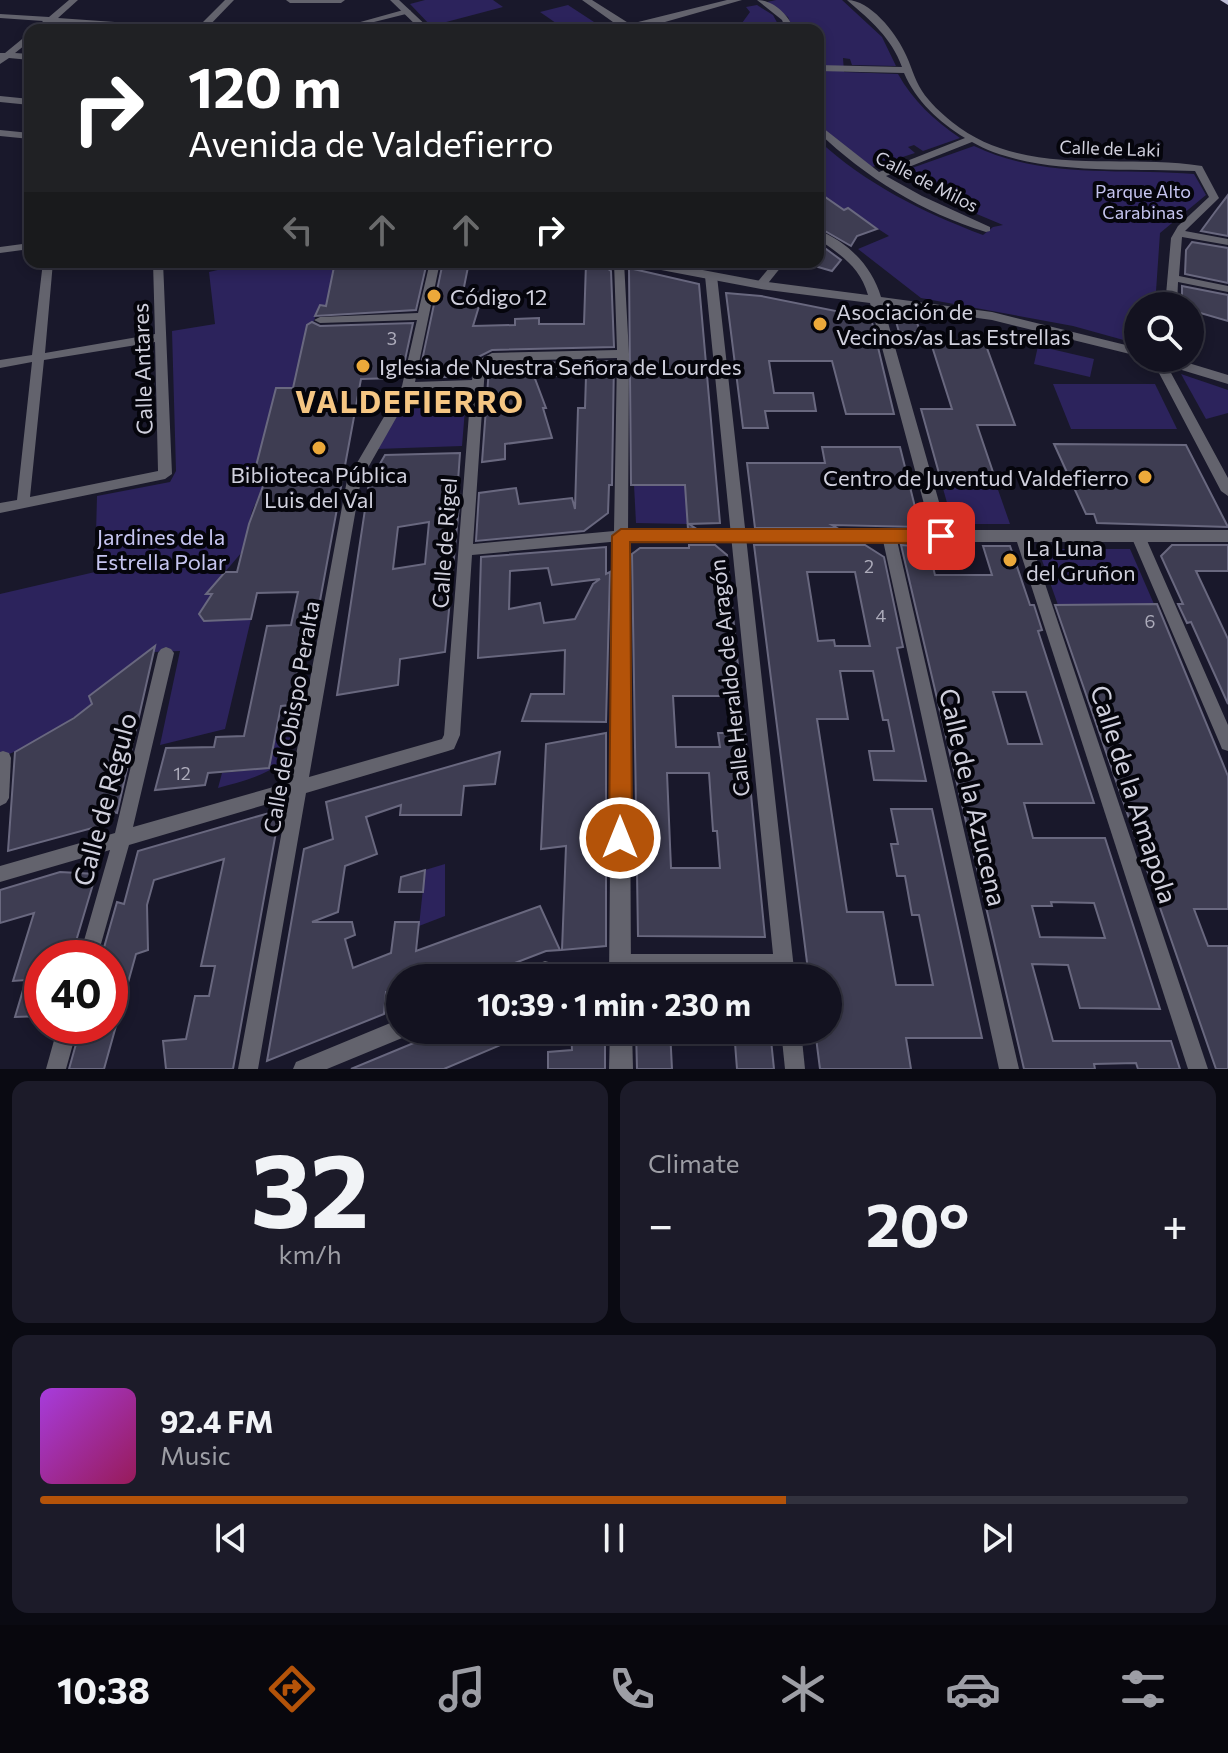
<!DOCTYPE html>
<meta charset="utf-8">
<style>
:root{--surface:#131220;--page:#1c1b29;--text:#f1f3f6;--muted:#9d9ea5;--line:#32323e;--accent:#b45309}
body{margin:0;font-family:Commissioner,sans-serif;background:var(--page);color:var(--text);height:100vh;display:flex;flex-direction:column;font-size:30px;white-space:nowrap}
*{box-sizing:border-box;margin:0}
p{font-size:26px;color:var(--muted)}
.icon{flex:none;width:44px;height:44px;fill:none;stroke:currentColor;stroke-width:2;stroke-linecap:round;stroke-linejoin:round}
.map{position:relative;height:1069px;overflow:hidden}
.side{display:flex;flex-direction:column;gap:12px;padding:12px;background:#0a0a12;flex:1}
.side>*{flex:none}
.guide{position:absolute;left:24px;top:24px;width:800px;height:244px;border-radius:16px;box-shadow:0 4px 12px #0003,0 0 0 2px var(--line);background:#202124;color:#fff;overflow:hidden}
.tools{position:absolute;left:1124px;top:292px;display:grid;gap:16px}
.tools a{display:grid;place-items:center;width:80px;height:80px;border-radius:50%;background:var(--surface);box-shadow:0 4px 12px #0003,0 0 0 2px var(--line);font-size:40px}
.speed{position:absolute;left:24px;top:940px;display:flex;gap:16px;font-size:40px;font-weight:700;text-align:center}
.speed>*{display:grid;place-content:center;width:104px;height:104px;border-radius:50%;background:var(--surface);box-shadow:0 4px 12px #0003,0 0 0 2px var(--line);line-height:1}
.speed .limit{border:12px solid #d22;background:#fff;color:#111}
.pin{position:absolute;display:grid;place-items:center;width:68px;height:68px;color:#fff;margin:-34px;border-radius:16px;box-shadow:0 4px 12px #0006}
.me{position:absolute;width:88px;margin:-44px;rotate:0deg;stroke-linejoin:round;filter:drop-shadow(0 0 6px #0008)}
.turn{display:flex;align-items:center;gap:28px;height:168px;padding:0 32px;font-size:36px}
.turn .icon{width:104px;height:104px;stroke-width:2.5}
.turn b{display:block;font-size:56px;line-height:68px}
.lanes{display:flex;align-items:center;height:76px;padding:0 32px;background:#0003;justify-content:center;gap:40px;direction:ltr}
.lanes .off{opacity:.35}
.big{font-size:60px;font-weight:700;line-height:1.1}
.side .card{flex:1;display:flex;flex-direction:column;justify-content:center;gap:12px;min-width:0;padding:0 28px;border-radius:16px;background:var(--page)}
.side .dial{align-items:center;gap:0}
.dial b{font-size:104px;line-height:1}
.song{display:flex;align-items:center;gap:24px}
.cover{width:96px;height:96px;border-radius:12px;background:linear-gradient(135deg,hsl(280 70% 55%),hsl(330 70% 35%))}
.played{height:8px;border-radius:4px;background:linear-gradient(90deg,var(--accent) 65%,var(--line) 65%)}
.keys{display:flex;justify-content:space-around;direction:ltr}
.heat{display:flex;justify-content:space-between;align-items:center;font-size:44px;direction:ltr}
.side .tiles{flex:1;display:grid;gap:12px;grid-template-columns:1fr 1fr}
.card:last-child{grid-column:span 2}
.trip{position:absolute;left:386px;top:964px;width:456px;height:80px;border-radius:40px;background:var(--surface);box-shadow:0 4px 12px #0003,0 0 0 2px var(--line);font-weight:700;line-height:80px;text-align:center}
.tabs{display:flex;height:128px;justify-content:space-around;align-items:center;background:#08070d;color:var(--muted)}
.tabs .icon{width:56px;height:56px}
.tabs .active{color:var(--accent)}
.tabs b{font-size:36px;color:var(--text)}
.map>svg:first-child{display:block}
</style>
<div class="map">
<svg width="1228" height="1069" viewBox="0 0 1228 1069">
<rect width="100%" height="100%" fill="#19182b"/>
<g fill="#2c235c">
<path d="M425,0h68l10,7 -72,19 -21,-22z"/>
<path d="M776,0h66l40,37 14,29 -44,-1 -2,-6 -7,-1 1,14 54,2c15,27 36,46 62,64l-37,13 -9,-6 -6,2 7,6 -46,15 -51,-44v-94h-25l-5,-13 -21,-15z"/>
<path d="M568,5l26,17 -28,8 -26,-18z"/>
<path d="M757,5l16,10 8,15h-44l13,-18 -4,-5z"/>
<path d="M818,140c48,44 104,72 165,95l10,-8 10,-2 -55,-23 -53,-28 79,-28c69,33 146,22 220,28l12,21 -46,38 -5,73h-17v38l-65,-18 -152,-28 -63,-49 31,-13 -41,-27 -30,11z"/>
<path d="M221,262h114l-9,44h-6l-8,19 -5,1 -12,54 10,7 -29,1 -21,81 15,1 -18,41 -10,41 -35,41 5,1 -13,20 5,7 47,-2 -26,110 -65,16 20,-94 -26,1v-3l-65,47 3,8c-28,20 -59,43 -92,53v-163l95,-22 2,-76 73,-14 6,-11 -4,-140 43,-7 -6,-52 13,-3z"/>
<path d="M1038,346l56,13 -4,18 -56,-13z"/>
<path d="M1181,374l47,16v23l-22,6z"/>
<path d="M1053,384h102l22,45h-106z"/>
<path d="M425,388h44l3,6 -6,3 -4,49 -86,3 34,-56z"/>
<path d="M996,484l14,40h-57l-11,-39z"/>
<path d="M634,485h51l3,39 -52,-1z"/>
<path d="M1038,549h92l24,55 -96,1z"/>
<path d="M295,737c-6,35 -49,43 -77,51l4,-15 47,-5 6,-30z"/>
<path d="M445,864v52l-26,10 6,-56z"/>
</g>
<g fill="#3e3d52" stroke="#69687f" stroke-width="2" fill-rule="evenodd">
<path d="M818,192l26,18 4,-2 29,21 -20,7 -6,10 -33,-19z"/>
<path d="M1228,195v41l-27,-5 14,-19z"/>
<path d="M1192,242l36,6v35l-43,-9 1,-24z"/>
<path d="M818,243l23,17 -9,11 -14,-4z"/>
<path d="M335,262h92l-11,48 -101,6 5,-11 6,1z"/>
<path d="M443,262h26l-6,30 20,1 -10,33 42,-1v-6l24,-1v6h45l2,-61 15,1 10,7 3,76 -122,3 -18,9 -3,11 -13,7h-27l-11,-7z"/>
<path d="M629,268l70,16 21,239 -31,1 6,4 -7,1 -3,-44h-54z"/>
<path d="M1182,286l46,9v26l-38,-11v-4h-8z"/>
<path d="M726,293l35,3 110,22 23,96h-48l-14,-53h-63l5,32h39l3,18h-51l3,17h-25z"/>
<path d="M893,311l21,2 6,19h-21z"/>
<path d="M312,322l8,4 93,-3 -8,37 -4,-4 -4,22 -36,1 -44,238h-10l-16,88 -10,1 -12,62 -61,5 -3,12 -50,5 11,-42 48,-1 2,-10 28,-1 23,-110 24,-1 7,-33 -41,1 -6,26 -47,2 -5,-7 13,-20h-6l19,-22h12l12,-48 20,-54h-14l21,-82h17l14,-63z"/>
<path d="M930,340h54l31,85h-38l18,53h-5l2,6h-50l-21,-75h31z"/>
<path d="M614,361l-2,124h-3l-1,28 -24,18 -108,10 3,-48 37,-5 3,16 53,-6 3,11 3,-101h7l1,-32h-52l12,32h-3l9,30 -47,6v15l-23,3 7,-94 7,-4z"/>
<path d="M1054,444l132,1 42,82 -131,-4 -3,-9h-8z"/>
<path d="M822,447h78l20,80 -88,-2 5,3h-82l-8,-65h78z"/>
<path d="M460,453l-3,43 3,-1 -15,157 -45,7 -2,26 -61,10 32,-212 16,-28zM429,522l-4,42 -32,5 5,-42z"/>
<path d="M689,545h26l12,10 14,141h-68l3,51h44l-2,-14h27l20,204 -127,-1 -6,-382 8,-6h49zM667,773h42l4,58h4l3,37h-49z"/>
<path d="M754,545h111l19,12 19,90 -6,1 29,133 -52,-1 -5,-29h25l-6,-31h-5l-10,-49h-33l8,48h-31l30,193h36l13,73h37l-14,-70h-7l-7,-39h-8l-6,-32h7l-7,-35h41l50,229h-76l5,31h-91l-5,-39h13v-52h-19zM807,572h48l15,74h-35l-1,-6 -16,1z"/>
<path d="M901,545l27,2 7,28h57l-9,-29h27l20,59h4l8,25 -4,1 56,172h-70l9,35h72l55,171 -80,-1 -12,-43 -36,-1 21,77h118l9,28h-42l-2,-6 -42,1 1,5h-71zM993,692h33l16,52h-34zM1051,902l43,1 11,35 -65,-1 -8,-31h20z"/>
<path d="M1172,545h56v26h-32l32,68v65l-37,-82 -4,1 -9,-19h5l-22,-48z"/>
<path d="M606,547v27l4,-2 -4,150 -84,-1 9,-27h33l1,-44 -87,8 3,-101zM548,568l4,17 48,-6 -7,5 -18,35 -31,4 -4,-20 -31,6 1,-38z"/>
<path d="M1157,604l71,172v133h-34l14,37h20v123h-12l-161,-464z"/>
<path d="M155,646l-38,167 -3,-1 -3,11 -103,28 7,-99 59,-34 18,-14 -3,-8z"/>
<path d="M606,733v213l-44,4 4,-104 -25,3 5,-105z"/>
<path d="M500,752l-5,32 -31,2 -3,29h-61l1,-10 -35,12 11,37 -32,12 -7,46 -26,10h40l3,13 -10,4 8,29 38,-15 4,-31h24l-3,29 124,-45 20,44 -14,1 -70,27h-76v14h-14l-2,22 -117,47 37,-212 29,-10 -7,-37z"/>
<path d="M269,813l9,8 -45,248h-67l-3,-28 23,-2 9,-43h14l6,-30h-14l23,-107 -70,21 -7,25 1,45 -12,4 -32,115h-35l12,-43h29v-68h-9l16,-56 7,2 14,-53z"/>
<path d="M425,870l-2,22h-24l2,-15z"/>
<path d="M60,872l36,2 -25,84h-29v58l-27,1 11,-37 -13,1 21,-68 -34,10v-33z"/>
<path d="M445,1030h91l-92,39h-93z"/>
<path d="M571,1030h34v39h-57v-17l24,-2z"/>
<path d="M636,1030h34l2,39h-35z"/>
<path d="M734,1030h36l4,39h-37z"/>
</g>
<g fill="none" stroke-linecap="round" stroke-linejoin="round">
<g fill="#63636d" fill-rule="evenodd">
<path d="M69,0h9l-20,18 142,10 4,2h-39l-113,-8 -9,8h-9l9,-9 -43,-3v-4l49,3z"/>
<path d="M757,0c17,0 32,15 37,30h-8l-4,-10z"/>
<path d="M847,0c23,0 48,32 57,51 7,13 10,28 18,40 7,11 20,23 30,31 71,57 168,31 250,44l17,32 -34,33 43,8v6l-46,-8 -3,39 49,10v6l-50,-10 -1,24h-12l6,-68 7,-12 31,-29 -14,-26c-66,-3 -164,5 -223,-29l-86,34 36,20 68,31v4l-4,1c-63,-19 -121,-55 -168,-100v-8l61,48 86,-34c-26,-16 -49,-37 -61,-65l-86,-2v-6l84,2c-11,-30 -31,-46 -55,-67z"/>
<path d="M407,9l4,2 -1,2 -60,15 -4,-2z"/>
<path d="M27,35h3v6l-15,12 15,1v6l-21,-2 -9,6v-11h5z"/>
<path d="M30,243v6l-30,4v-6z"/>
<path d="M43,262h10l-8,91 110,-19 -2,-72h10l9,212 -7,5 -165,34v-10l17,-3 15,-138 -32,6v-8l32,-5zM155,342l3,129 -128,26 14,-137z"/>
<path d="M430,262h10l-25,120 57,-2 3,-18 17,-9 125,-3 -3,-88h10l5,92 -1,182 -7,5 -149,14 -12,180 -6,14 -6,2 -142,42 -48,276h-20l50,-271 -159,47 -32,113h-18l31,-108 -110,32v-16l115,-33 43,-180 3,-4 5,-2 5,2 3,4 -41,174 158,-45 56,-302 55,-94 15,-66 -97,3 -6,-3 6,-3 98,-4zM617,358l-3,173 -141,13 12,-177 10,-6zM471,388l-27,347 -2,4 -133,38 52,-297 51,-90z"/>
<path d="M774,262h11l-20,25h-8l-2,-2z"/>
<path d="M711,273l6,3 78,702h-20v-6h-155l-7,-2 -2,-7 2,-7 7,-2h153l-68,-678z"/>
<path d="M1159,358h12v15l57,105v18l-7,-5 -62,-118z"/>
<path d="M889,531l7,5 123,533h-20l-117,-533z"/>
<path d="M1022,531l7,5 179,533h-20l-173,-533z"/>
<path d="M1138,531l7,5 83,189v26l-6,-2 -2,-5 -89,-208z"/>
<path d="M3,751l6,2 2,5 -2,40 -3,5 -6,3v-54z"/>
<path d="M545,961l7,2 3,7 -3,7 -36,1 3,-7z"/>
<path d="M400,1019v11h9l-2,6 -80,33h-34l3,-7z"/>
<path d="M58,1026h20l-12,43h-20z"/>
<path d="M781,1030h20l4,39h-20z"/>
</g>
<g fill="#63636d" fill-rule="evenodd">
<path d="M225,0h9l-29,30h-10z"/>
<path d="M286,0h59l-4,3h-51z"/>
<path d="M390,0h9l32,30h-10z"/>
<path d="M582,0h10l38,24 97,-24h15l-105,30h-24l7,-3z"/>
<path d="M0,96l30,3v6l-30,-3z"/>
<path d="M0,130l30,3v6l-30,-3z"/>
<path d="M818,230c30,12 54,36 63,67l111,15 146,36v8l-146,-36 -109,-15 64,225h281v12h-599l2,436h-22l4,-442 2,-4 316,-2 -61,-227 -109,-14 -121,-23 -6,-4h26l101,19 107,14c-8,-28 -27,-40 -50,-56z"/>
<path d="M1150,358h22l56,17v9l-76,-23z"/>
<path d="M610,1030h22l1,39h-24z"/>
</g>
<path fill="#bcbcd4" fill-rule="evenodd" d="M1220,0h8v5z"/>
</g>
<path fill="#b45309" stroke="#753606" stroke-width="2" d="M621,529h320l9,7 -9,7 -311,-1 2,296 -4,8 -8,3 -8,-3 -3,-8 3,-302z"/>
<g fill="#eca93a" stroke="#05050c" stroke-width="3">
<circle cx="434" cy="296" r="8"/>
<circle cx="820" cy="324" r="8"/>
<circle cx="363" cy="366" r="8"/>
<circle cx="319" cy="448" r="8"/>
<circle cx="1145" cy="477" r="8"/>
<circle cx="1010" cy="560" r="8"/>
</g>
<g text-anchor="middle" dominant-baseline="central" stroke-width="8" stroke-linejoin="round" paint-order="stroke">
<g font-size="18" fill="#d0d0dd" stroke="#05050c">
<text transform="translate(1110 148) rotate(2)">Calle de Laki</text>
<text transform="translate(927 181) rotate(27)">Calle de Milos</text>
</g>
<g font-size="18" fill="#c6c5f0" stroke="#05050c">
<text x="1143" y="191">Parque Alto<tspan x="1143" dy="21">Carabinas</tspan></text>
</g>
<g font-size="18" fill="#acabba">
<text x="392" y="338">3</text>
<text x="869" y="566">2</text>
<text x="881" y="615">4</text>
<text x="1150" y="621">6</text>
<text x="182" y="773">12</text>
</g>
<g font-size="22" fill="#d0d0dd" stroke="#05050c" text-anchor="start">
<text x="450" y="296">Código 12</text>
<text x="836" y="311">Asociación de<tspan x="836" dy="25">Vecinos/as Las Estrellas</tspan></text>
<text x="379" y="366">Iglesia de Nuestra Señora de Lourdes</text>
<text x="319" y="474" text-anchor="middle">Biblioteca Pública<tspan x="319" dy="25">Luis del Val</tspan></text>
<text x="1129" y="477" text-anchor="end">Centro de Juventud Valdefierro</text>
<text x="1026" y="547">La Luna<tspan x="1026" dy="25">del Gruñon</tspan></text>
</g>
<g font-size="22" fill="#d0d0dd" stroke="#05050c">
<text transform="translate(142 369) rotate(-92)">Calle Antares</text>
<text transform="translate(444 543) rotate(-86)">Calle de Rigel</text>
<text transform="translate(729 678) rotate(-96)">Calle Heraldo de Aragón</text>
<text transform="translate(291 717) rotate(-80)">Calle del Obispo Peralta</text>
</g>
<g font-size="22" fill="#c6c5f0" stroke="#05050c">
<text x="161" y="536">Jardines de la<tspan x="161" dy="25">Estrella Polar</tspan></text>
</g>
<g font-size="26" fill="#d0d0dd" stroke="#05050c">
<text transform="translate(1135 794) rotate(72)">Calle de la Amapola</text>
<text transform="translate(974 797) rotate(77)">Calle de la Azucena</text>
<text transform="translate(104 799) rotate(-75)">Calle de Régulo</text>
</g>
<g font-size="30" font-weight="bold" letter-spacing="2" fill="#f5c683" stroke="#05050c">
<text x="410" y="400">VALDEFIERRO</text>
</g>
</g>
</svg>
<div class="tools">
<a><svg class="icon" aria-label="search" viewBox="0 0 24 24"><circle cx="10" cy="10" r="6"/><path d="M15 15l6 6"/></svg></a>
</div>
<div class="speed"><div class="limit">40</div></div>
<div class="pin" style="left:941px;top:536px;background:#d93025"><svg class="icon" aria-label="arrive" viewBox="0 0 24 24"><path d="M6 21V4h12l-3 4 3 4H6"/></svg></div>
<svg class="me" style="left:620px;top:838px" viewBox="-20 -20 40 40"><circle r="17" fill="#b45309" stroke="#fff" stroke-width="3"/><path d="M0-11L8 9 0 5-8 9z" fill="#fff"/></svg>
<div class="trip">10:39 · 1 min · 230 m</div>
<div class="guide">
<div class="turn"><svg class="icon" aria-label="right" viewBox="0 0 24 24"><path d="M7 20v-9h11M14 6l5 5-5 5"/></svg><div><b>120 m</b>Avenida de Valdefierro</div></div>
<div class="lanes"><svg class="icon off" aria-label="left" viewBox="0 0 24 24"><path d="M17 20v-9H6M10 6l-5 5 5 5"/></svg><svg class="icon off" aria-label="ahead" viewBox="0 0 24 24"><path d="M12 20V5M6 11l6-6 6 6"/></svg><svg class="icon off" aria-label="ahead" viewBox="0 0 24 24"><path d="M12 20V5M6 11l6-6 6 6"/></svg><svg class="icon" aria-label="right" viewBox="0 0 24 24"><path d="M7 20v-9h11M14 6l5 5-5 5"/></svg></div>
</div>
</div>
<section class="side">
<div class="tiles">
<div class="card dial"><b>32</b><p>km/h</p></div>
<div class="card"><p>Climate</p>
<div class="heat"><a>−</a><b class="big">20°</b><a>+</a></div>
</div>
<div class="card">
<div class="song"><i class="cover"></i><div><b>92.4 FM</b><p>Music</p></div></div>
<div class="played"></div>
<div class="keys"><svg class="icon" aria-label="previous" viewBox="0 0 24 24"><path d="M18 5L8 12l10 7zM5 5v14"/></svg><svg class="icon" aria-label="pause" viewBox="0 0 24 24"><path d="M8 5v14M16 5v14"/></svg><svg class="icon" aria-label="next" viewBox="0 0 24 24"><path d="M6 5l10 7-10 7zM19 5v14"/></svg></div>
</div>
</div>
</section>
<nav class="tabs">
<b>10:38</b>
<svg class="icon active" aria-label="directions" viewBox="0 0 24 24"><path d="M12 3l9 9-9 9-9-9zM9 14v-3h6M13 9l2 2-2 2"/></svg>
<svg class="icon" aria-label="music" viewBox="0 0 24 24"><path d="M9 18V5l10-2v13"/><circle cx="6" cy="18" r="3"/><circle cx="16" cy="16" r="3"/></svg>
<svg class="icon" aria-label="phone" viewBox="0 0 24 24"><path d="M5 4h4l2 5-3 2q2 4 5 5l2-3 5 2v4C11 20 4 13 5 4z"/></svg>
<svg class="icon" aria-label="climate" viewBox="0 0 24 24"><path d="M12 3v18M4 7l16 10M4 17L20 7"/></svg>
<svg class="icon" aria-label="car" viewBox="0 0 24 24"><path d="M5 17H2v-5l4-1 3-4h7l3 4 3 1v5h-3M9 17h6M6 11h13"/><circle cx="7" cy="17" r="2"/><circle cx="17" cy="17" r="2"/></svg>
<svg class="icon" aria-label="filters" viewBox="0 0 24 24"><path d="M4 7h16M4 17h16"/><circle cx="9" cy="7" r="2"/><circle cx="15" cy="17" r="2"/></svg>
</nav>
